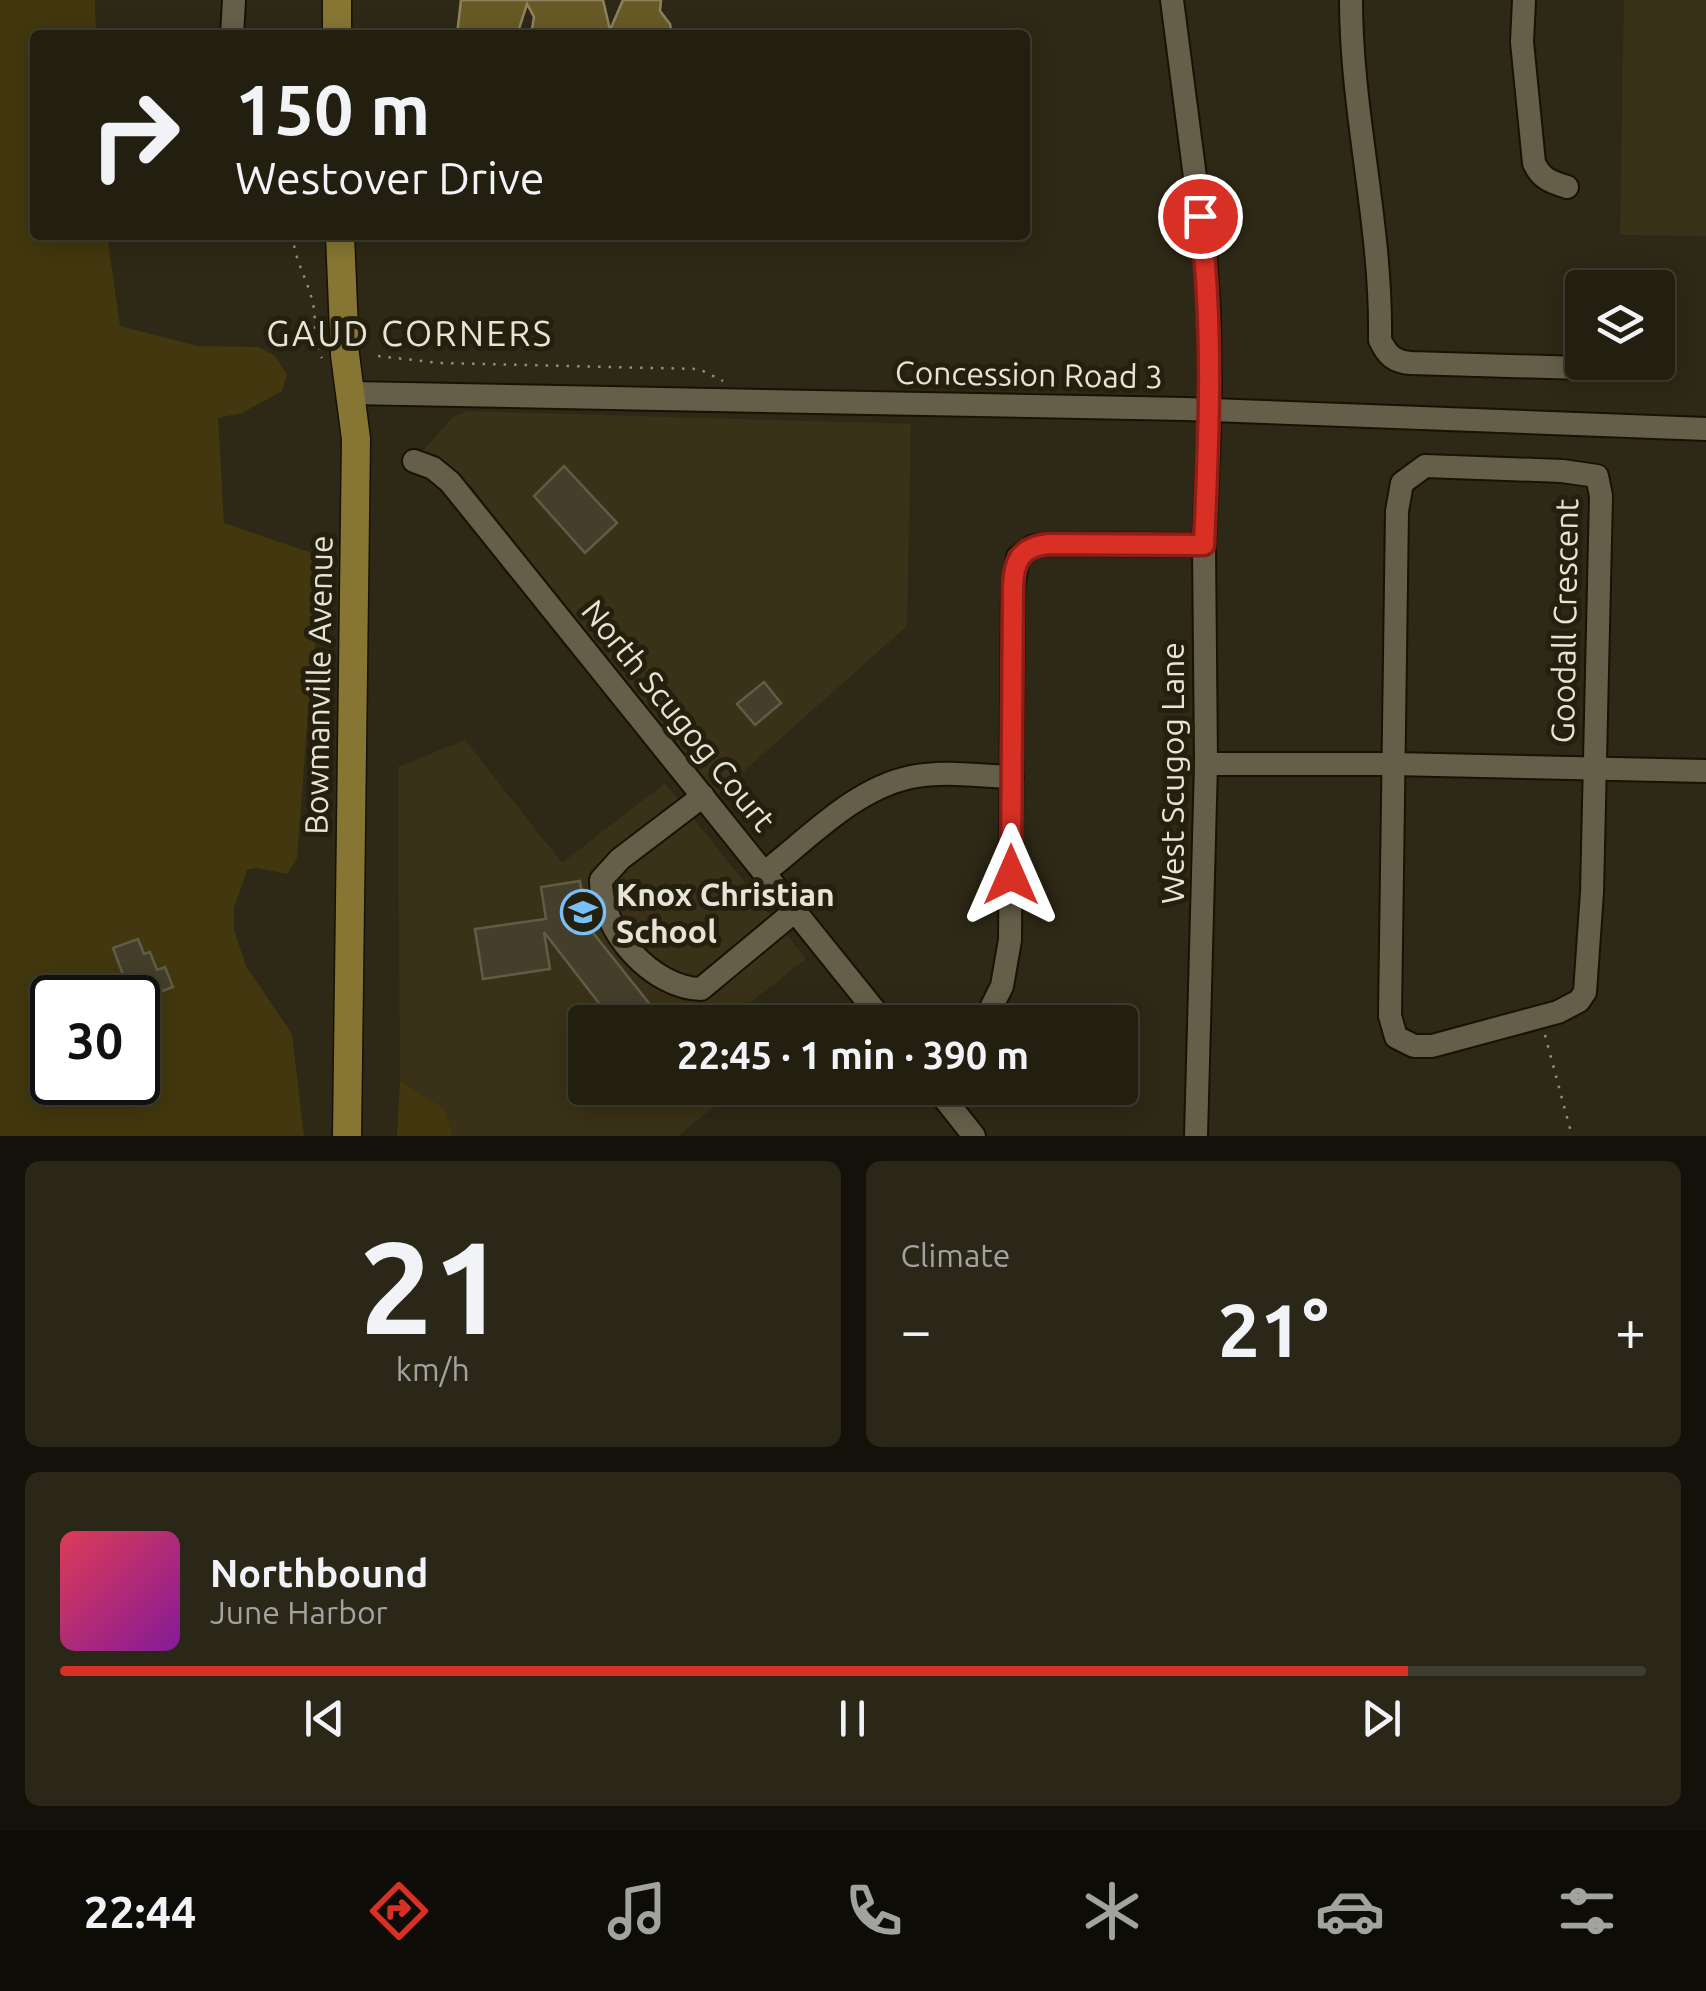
<!DOCTYPE html>
<meta charset="utf-8">
<style>
:root{--surface:#221f10;--page:#2a2719;--text:#f1f3f6;--muted:#a2a29f;--line:#3f3d30;--accent:#d93025}
body{margin:0;font-family:Ubuntu,sans-serif;background:var(--page);color:var(--text);height:100vh;display:flex;flex-direction:column;font-size:38px;white-space:nowrap}
*{box-sizing:border-box;margin:0}
p{font-size:32px;color:var(--muted)}
.icon{flex:none;width:55px;height:55px;fill:none;stroke:currentColor;stroke-width:2;stroke-linecap:round;stroke-linejoin:round}
.map{position:relative;height:1136px;overflow:hidden}
.drawer{display:flex;flex-direction:column;gap:25px;padding:25px;background:#131109;flex:1}
.drawer>*{flex:none}
.top-card{position:absolute;left:30px;top:30px;width:1000px;height:210px;border-radius:10px;box-shadow:0 5px 25px #0003,0 0 0 2px var(--line);background:#221f10;color:var(--text);overflow:hidden}
.controls{position:absolute;left:1565px;top:270px;display:grid;gap:20px}
.controls a{display:grid;place-items:center;width:110px;height:110px;border-radius:10px;background:var(--surface);box-shadow:0 5px 25px #0003,0 0 0 2px var(--line);font-size:50px}
.speed{position:absolute;left:30px;top:975px;display:flex;gap:20px;font-size:50px;font-weight:700;text-align:center}
.speed>*{display:grid;place-content:center;width:130px;height:130px;border-radius:50%;background:var(--surface);box-shadow:0 5px 25px #0003,0 0 0 2px var(--line);line-height:1}
.speed .limit{border:5px solid #111;border-radius:15px;background:#fff;color:#111}
.pin{position:absolute;display:grid;place-items:center;width:85px;height:85px;color:#fff;margin:-42px;border:5px solid #fff;border-radius:50%;box-shadow:0 2px 10px #0007}
.me{position:absolute;width:110px;margin:-55px;rotate:0deg;stroke-linejoin:round;filter:drop-shadow(0 0 8px #0008)}
.turn{display:flex;align-items:center;gap:35px;height:210px;padding:0 40px;font-size:45px}
.turn .icon{width:130px;height:130px;stroke-width:2.5}
.turn b{display:block;font-size:70px;line-height:85px}
.big{font-size:75px;font-weight:600;line-height:1.1}
.drawer .tile{flex:1;display:flex;flex-direction:column;justify-content:center;gap:15px;min-width:0;padding:0 35px;border-radius:15px;background:var(--page)}
.drawer .dial{align-items:center;gap:0}
.dial b{font-size:130px;line-height:1}
.song{display:flex;align-items:center;gap:30px}
.cover{width:120px;height:120px;border-radius:15px;background:linear-gradient(135deg,hsl(350 70% 55%),hsl(290 70% 35%))}
.played{height:10px;border-radius:5px;background:linear-gradient(90deg,var(--accent) 85%,var(--line) 85%)}
.keys{display:flex;justify-content:space-around;direction:ltr}
.heat{display:flex;justify-content:space-between;align-items:center;font-size:55px;direction:ltr}
.drawer .tiles{flex:1;display:grid;gap:25px;grid-template-columns:1fr 1fr}
.tile:last-child{grid-column:span 2}
.trip{position:absolute;left:568px;top:1005px;width:570px;height:100px;border-radius:10px;background:var(--surface);box-shadow:0 5px 25px #0003,0 0 0 2px var(--line);font-weight:600;line-height:100px;text-align:center}
.menu{display:flex;height:160px;justify-content:space-around;align-items:center;background:#0e0c06;color:var(--muted)}
.menu .icon{width:70px;height:70px}
.menu .selected{color:var(--accent)}
.menu b{font-size:45px;color:var(--text)}
.map>svg:first-child{display:block}
</style>
<div class="map">
<svg width="1706" height="1136" viewBox="0 0 1706 1136">
<rect width="100%" height="100%" fill="#2e2916"/>
<g fill="#393218">
<path d="M1624,0h82v236l-86,-1z"/>
<path d="M467,411l444,13 -4,202 -189,168 -248,-309 -48,-33 31,-35z"/>
<path d="M465,740l97,123 103,-80 141,176 -81,63h-140v66h152l-59,48h-225l-9,-28 -44,-27 -2,-314z"/>
</g>
<g fill="#42370e" fill-rule="evenodd">
<path d="M0,0h95l1,35h-61v200h72l13,91 78,20 60,1 17,9 12,19 -5,16 -40,22 -24,5 6,105 85,29 7,12 -1,100 -6,37 -12,157 -10,16 -29,-6 -11,2 -13,38v22l12,36 46,68 12,102h-304zM52,998h86v84h-86z"/>
<path d="M400,1081l44,27 9,28h-56z"/>
</g>
<path fill="#685a27" stroke="#8e835c" stroke-width="2.5" d="M461,0h142l7,30 13,-30h38l-1,11 10,13 2,11h-141l3,-18 -7,-13 -10,31h-60z"/>
<g fill="#443e2b" stroke="#615c47" stroke-width="2.5">
<path d="M564,466l53,57 -32,30 -51,-57z"/>
<path d="M764,682l17,21 -26,22 -18,-21z"/>
<path d="M580,881l6,43 78,98h-74l15,-11 -61,-79 6,37 -67,10 -8,-50 71,-10 -5,-32z"/>
<path d="M138,939l6,15 6,-2 7,18 8,-3 8,20 -29,11 -5,-13 -11,3 -15,-40z"/>
</g>
<g fill="none" stroke-linecap="round" stroke-linejoin="round">
<defs>
<g id="minor">
<path d="M1172,0l33,254 4,60 1,96 -6,135 2,219 -10,372"/>
<path d="M1351,0c0,114 31,225 29,340 7,15 14,22 31,23l203,6 18,-7"/>
<path d="M1524,0l-2,42 12,121c7,16 17,19 33,24"/>
<path d="M232,35l2,-35"/>
<path d="M351,393l834,16 521,20"/>
<path d="M414,461l19,7 17,14 434,540"/>
<path d="M1425,466l137,5 35,5 4,20 -9,396 -7,100 -6,9 -21,11 -126,34h-18l-18,-9 -6,-21 7,-505 5,-28z"/>
<path d="M1206,764h187l313,7"/>
<path d="M703,796l-83,63 -19,21c-1,50 51,108 100,109l94,-78"/>
<path d="M764,873c45,-35 90,-84 147,-96 33,-7 68,-1 101,0"/>
<path d="M984,1022l18,-36 8,-46 3,-353 5,-30 16,-11 14,-2 156,1"/>
<path d="M936,1088l38,48"/>
</g>
<g id="major">
<path d="M337,35v-35"/>
<path d="M340,235l5,120 11,84 -9,697"/>
</g>
</defs>
<use href="#minor" stroke="#171202" stroke-width="26"/>
<use href="#major" stroke="#171202" stroke-width="31"/>
<g stroke="#928e7f" stroke-width="2.5" stroke-dasharray="2.5 8" stroke-linecap="butt">
<path d="M293,235c1,26 15,44 20,69 4,17 -1,39 9,54"/>
<path d="M378,356l62,7 259,6 24,12"/>
<path d="M1545,1035l27,101"/>
</g>
<use href="#minor" stroke="#655f4a" stroke-width="22"/>
<use href="#major" stroke="#877633" stroke-width="28"/>
</g>
<g fill="none" stroke-linecap="round" stroke-linejoin="round">
<defs>
<path id="route" d="M1011,875l2,-288c1,-26 7,-40 35,-43l156,1c5,-110 10,-219 -4,-329"/>
</defs>
<use href="#route" stroke="#8d1f18" stroke-width="25"/>
<use href="#route" stroke="#d93025" stroke-width="18"/>
</g>
<defs>
<symbol id="school-ring" viewBox="-11 -11 22 22"><circle r="9.5" fill="#25200d" stroke="#79bff8" stroke-width="1.5"/><path d="M0-5L7-2L0 1L-7-2ZM-4 1L0 2.5L4 1V4Q0 6-4 4Z" fill="#79bff8"/></symbol>
</defs>
<g fill-rule="evenodd">
<use href="#school-ring" x="558" y="887" width="50" height="50"/>
</g>
<g text-anchor="middle" dominant-baseline="central" stroke-width="10" stroke-linejoin="round" paint-order="stroke">
<g font-size="32" fill="#e6e3d7" stroke="#25200d">
<text transform="translate(1029 374) rotate(1)">Concession Road 3</text>
<text transform="translate(1564 621) rotate(-89)">Goodall Crescent</text>
<text transform="translate(318 685) rotate(-89)">Bowmanville Avenue</text>
<text transform="translate(679 715) rotate(51)">North Scugog Court</text>
<text transform="translate(1172 773) rotate(-90)">West Scugog Lane</text>
</g>
<g font-size="32" font-weight="bold" fill="#e6e3d7" stroke="#25200d" text-anchor="start">
<text x="616" y="894">Knox Christian<tspan x="616" dy="37">School</tspan></text>
</g>
<g font-size="35" letter-spacing="2.5" fill="#e6e3d7" stroke="#25200d">
<text x="410" y="333">GAUD CORNERS</text>
</g>
</g>
</svg>
<div class="controls">
<a><svg class="icon" aria-label="layers" viewBox="0 0 24 24"><path d="M12 4l9 5-9 5-9-5zM3 14l9 5 9-5"/></svg></a>
</div>
<div class="speed"><div class="limit">30</div></div>
<div class="pin" style="left:1200px;top:216px;background:#d93025"><svg class="icon" aria-label="arrive" viewBox="0 0 24 24"><path d="M6 21V4h12l-3 4 3 4H6"/></svg></div>
<svg class="me" style="left:1011px;top:875px" viewBox="-20 -20 40 40"><path d="M0-17L14 15 0 8-14 15z" fill="#d93025" stroke="#fff" stroke-width="4"/></svg>
<div class="trip">22:45 · 1 min · 390 m</div>
<div class="top-card">
<div class="turn"><svg class="icon" aria-label="right" viewBox="0 0 24 24"><path d="M7 20v-9h11M14 6l5 5-5 5"/></svg><div><b>150 m</b>Westover Drive</div></div>
</div>
</div>
<section class="drawer">
<div class="tiles">
<div class="tile dial"><b>21</b><p>km/h</p></div>
<div class="tile"><p>Climate</p>
<div class="heat"><a>−</a><b class="big">21°</b><a>+</a></div>
</div>
<div class="tile">
<div class="song"><i class="cover"></i><div><b>Northbound</b><p>June Harbor</p></div></div>
<div class="played"></div>
<div class="keys"><svg class="icon" aria-label="previous" viewBox="0 0 24 24"><path d="M18 5L8 12l10 7zM5 5v14"/></svg><svg class="icon" aria-label="pause" viewBox="0 0 24 24"><path d="M8 5v14M16 5v14"/></svg><svg class="icon" aria-label="next" viewBox="0 0 24 24"><path d="M6 5l10 7-10 7zM19 5v14"/></svg></div>
</div>
</div>
</section>
<nav class="menu">
<b>22:44</b>
<svg class="icon selected" aria-label="directions" viewBox="0 0 24 24"><path d="M12 3l9 9-9 9-9-9zM9 14v-3h6M13 9l2 2-2 2"/></svg>
<svg class="icon" aria-label="music" viewBox="0 0 24 24"><path d="M9 18V5l10-2v13"/><circle cx="6" cy="18" r="3"/><circle cx="16" cy="16" r="3"/></svg>
<svg class="icon" aria-label="phone" viewBox="0 0 24 24"><path d="M5 4h4l2 5-3 2q2 4 5 5l2-3 5 2v4C11 20 4 13 5 4z"/></svg>
<svg class="icon" aria-label="climate" viewBox="0 0 24 24"><path d="M12 3v18M4 7l16 10M4 17L20 7"/></svg>
<svg class="icon" aria-label="car" viewBox="0 0 24 24"><path d="M5 17H2v-5l4-1 3-4h7l3 4 3 1v5h-3M9 17h6M6 11h13"/><circle cx="7" cy="17" r="2"/><circle cx="17" cy="17" r="2"/></svg>
<svg class="icon" aria-label="filters" viewBox="0 0 24 24"><path d="M4 7h16M4 17h16"/><circle cx="9" cy="7" r="2"/><circle cx="15" cy="17" r="2"/></svg>
</nav>
